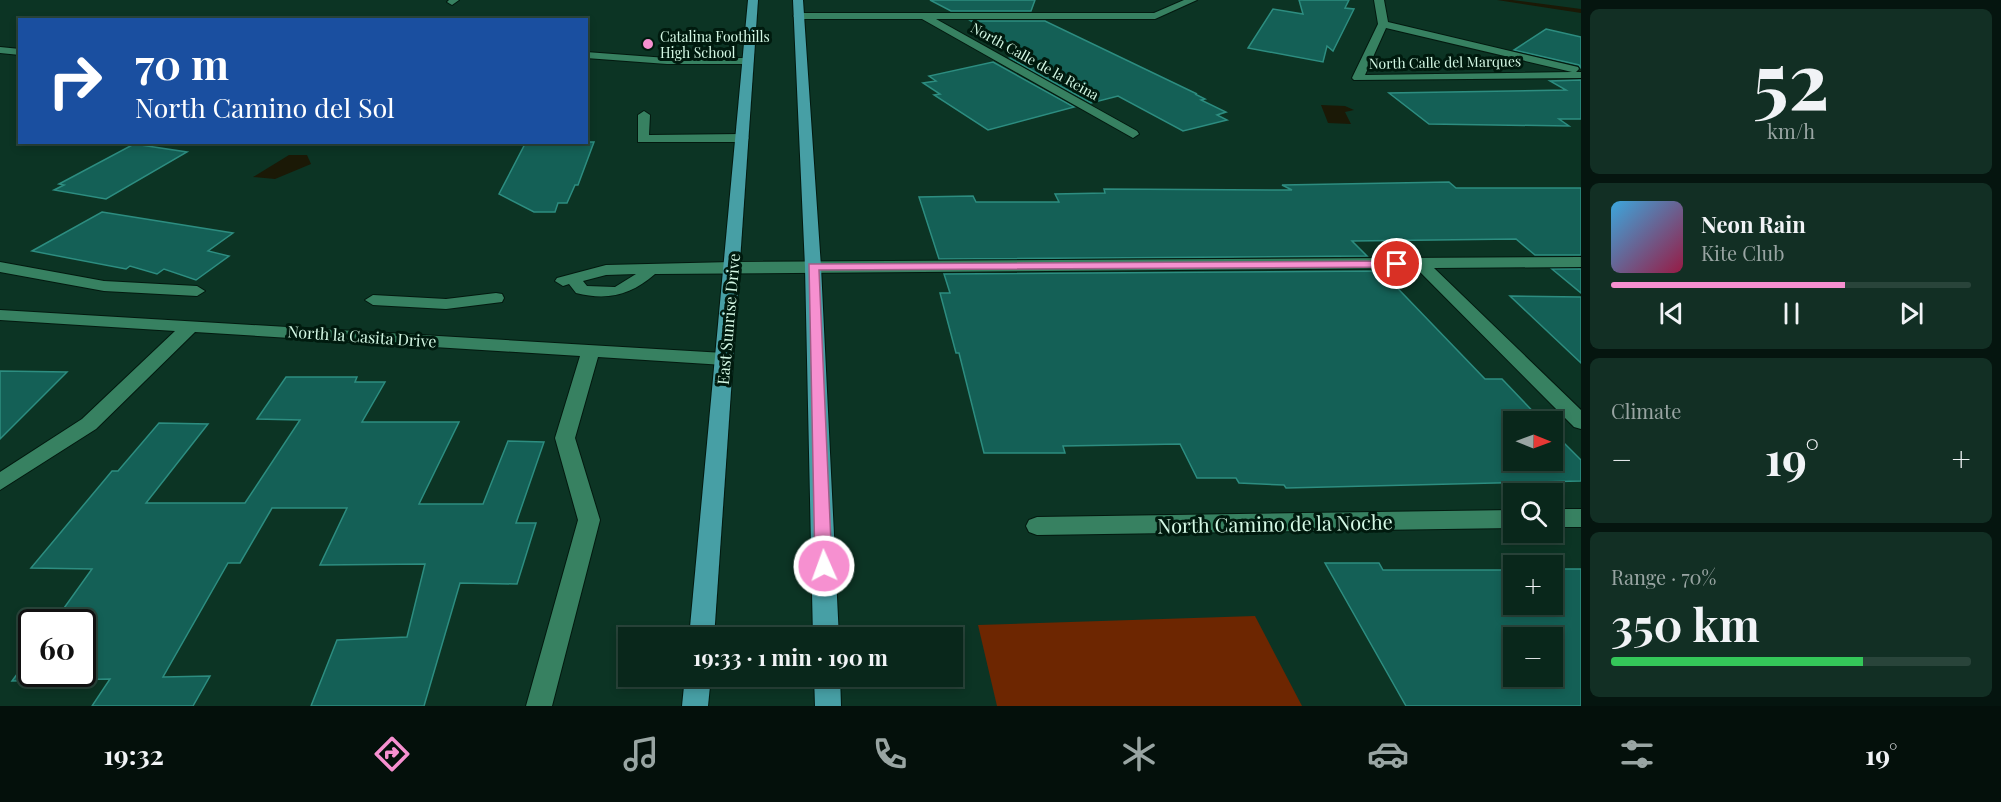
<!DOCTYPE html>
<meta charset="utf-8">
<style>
:root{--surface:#09271b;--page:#122f24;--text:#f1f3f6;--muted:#99a5a3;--line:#29443a;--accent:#f690d0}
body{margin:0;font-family:"Playfair Display",serif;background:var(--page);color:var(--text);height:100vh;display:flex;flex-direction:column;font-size:22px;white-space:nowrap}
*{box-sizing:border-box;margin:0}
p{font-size:20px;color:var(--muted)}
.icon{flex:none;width:33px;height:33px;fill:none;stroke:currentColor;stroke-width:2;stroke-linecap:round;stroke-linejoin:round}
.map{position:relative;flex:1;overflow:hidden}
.sheet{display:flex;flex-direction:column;gap:9px;padding:9px;background:#05150f;width:420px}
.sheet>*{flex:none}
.hud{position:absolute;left:18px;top:18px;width:570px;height:126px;border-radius:0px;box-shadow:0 3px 9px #0003,0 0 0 2px var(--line);background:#1a4fa0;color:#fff;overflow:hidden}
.needle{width:39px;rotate:91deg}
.fabs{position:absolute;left:1503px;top:411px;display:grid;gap:12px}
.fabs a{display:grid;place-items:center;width:60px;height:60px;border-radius:0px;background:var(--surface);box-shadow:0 3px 9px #0003,0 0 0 2px var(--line);font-size:30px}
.speed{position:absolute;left:18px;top:609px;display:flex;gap:12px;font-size:30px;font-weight:700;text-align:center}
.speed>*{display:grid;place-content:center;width:78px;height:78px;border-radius:50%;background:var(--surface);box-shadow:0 3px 9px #0003,0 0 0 2px var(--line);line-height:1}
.speed .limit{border:3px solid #111;border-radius:9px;background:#fff;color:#111}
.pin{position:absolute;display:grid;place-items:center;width:51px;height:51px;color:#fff;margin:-26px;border:3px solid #fff;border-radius:50%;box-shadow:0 2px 6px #0007}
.me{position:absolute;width:66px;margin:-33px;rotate:358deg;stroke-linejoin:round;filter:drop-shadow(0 0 4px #0008)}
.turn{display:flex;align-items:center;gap:21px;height:126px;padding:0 18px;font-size:27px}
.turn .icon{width:78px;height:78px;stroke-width:2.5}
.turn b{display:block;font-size:42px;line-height:51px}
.big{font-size:45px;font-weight:700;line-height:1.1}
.sheet .tile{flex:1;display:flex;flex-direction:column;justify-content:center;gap:9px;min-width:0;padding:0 21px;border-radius:9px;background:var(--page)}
.sheet .dial{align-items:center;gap:0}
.dial b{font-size:78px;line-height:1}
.song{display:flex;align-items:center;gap:18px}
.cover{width:72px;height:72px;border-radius:9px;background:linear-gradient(135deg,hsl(200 70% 55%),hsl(340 70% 35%))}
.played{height:6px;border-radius:3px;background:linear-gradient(90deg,var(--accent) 65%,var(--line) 65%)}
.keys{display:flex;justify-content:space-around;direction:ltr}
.heat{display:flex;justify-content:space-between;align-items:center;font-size:33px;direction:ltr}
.charge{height:9px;border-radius:4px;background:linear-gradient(90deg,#34c759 70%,var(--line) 0)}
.trip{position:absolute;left:618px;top:627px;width:345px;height:60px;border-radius:0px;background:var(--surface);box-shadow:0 3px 9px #0003,0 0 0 2px var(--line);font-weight:700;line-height:60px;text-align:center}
.tabs{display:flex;height:96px;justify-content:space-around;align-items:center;background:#04100b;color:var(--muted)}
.tabs .icon{width:42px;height:42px}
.tabs .active{color:var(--accent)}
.tabs b{font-size:27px;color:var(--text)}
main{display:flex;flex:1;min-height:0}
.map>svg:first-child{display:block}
</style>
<main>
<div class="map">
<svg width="1581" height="706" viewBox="0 0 1581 706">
<rect width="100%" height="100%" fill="#0c3424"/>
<path fill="#6d2601" d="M1255,616l47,90h-305l-19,-81z"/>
<g fill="#1b1906">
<path d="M1321,105l24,1 9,4 -9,2 6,12 -23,-1z"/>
<path d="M289,155h18l4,9 -36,15 -22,-2z"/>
</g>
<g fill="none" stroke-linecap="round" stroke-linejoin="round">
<path fill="#1b1906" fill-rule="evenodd" d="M1497,0h15l69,9v4z"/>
</g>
<g fill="#146056" stroke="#2d8d80" stroke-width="1.5" fill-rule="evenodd">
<path d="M930,0h105l-4,11h-80z"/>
<path d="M1299,0h50l-4,8 9,1 -21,42 -6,-5 -4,16 -75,-14 25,-39 30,5z"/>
<path d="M971,21h74l152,73h-2l10,5 -4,1 25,12 -9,3 10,5 -44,11 -65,-35 -27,7 -81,-45 20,-4z"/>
<path d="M1546,29l35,8v31l-2,-3 -65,-15z"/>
<path d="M993,62l81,45 -86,23 -54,-35 6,-1 -17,-11 13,-2 -7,-5z"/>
<path d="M1581,80v39h-22l10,7 -140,-2 -40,-31 177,-3 -16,-9z"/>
<path d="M526,142h68l-16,43h-3l-8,18h-9l-3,9h-21l-35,-18z"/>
<path d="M134,144l53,8 -81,47 -52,-9 10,-5 -5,-1z"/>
<path d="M1449,182l7,6h125v67h-46l-19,-16 -164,2 15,15 -428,3 -20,-62 54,-1 3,6h83l-4,-8 50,-1 -1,-4 188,1 -10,-5z"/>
<path d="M102,212l131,21 -25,18 21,5 -33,24 -32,-11 -7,5 -27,-8 -4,3 -94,-18z"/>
<path d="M1552,269h29v24z"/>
<path d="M1381,271l104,108h17l41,43h-29v38h38v-29l29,29v21l-295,7 -2,-3 -45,-2 -3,-5h-39l-17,-34 -117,2 2,7h-81l-25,-100h-3l-16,-60h10l-6,-19z"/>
<path d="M1510,296l71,1v66z"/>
<path d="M0,371l67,1 -67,67z"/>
<path d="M286,377h71l-2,5h30l-23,40h97l-40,82h64l25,-63 36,1 -28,81h20l-19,61 -57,-1 -36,123h-113l26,-66 70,-3 18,-73 -105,1 27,-57h-75l-32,55h-12l-65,114 47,-1 -17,30h-101l18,-27 -98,2 20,-27v20h50v-52h-28l38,-53 -61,-1 81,-97h6l41,-48 49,1 -62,79h99l55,-83 -43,-1z"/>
<path d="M1325,563h54l4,7h131v34h38v-35h29v137h-175zM1514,638h38v38h-38z"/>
</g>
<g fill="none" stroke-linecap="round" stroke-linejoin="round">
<defs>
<g id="minor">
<path d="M449,0h10l-7,5 -5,-3z"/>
<path d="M1184,0h13l-42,19h-219l201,112 2,3 -6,4 -211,-119h-124l-5,-3 5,-3h356z"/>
<path d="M1374,0h10l4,22 190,45 1,2 -3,3h5v6l-227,2 -2,-2 26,-54zM1386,28l186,44 -207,3z"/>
<path d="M0,47l20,2v6l-20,-2z"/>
<path d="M586,52l81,6h80l5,3 -5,3h-80l-81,-6z"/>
<path d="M644,111l6,4 -1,20 94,-1 6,4 -6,4h-105v-27z"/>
<path d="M1581,257v10l-147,1 147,142v19l-7,-2 -158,-159 -761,6c-24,21 -47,27 -79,19l-7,-9 -6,2 -8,-5 2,-3 49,-13 126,-3zM636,274l-21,13 -28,-1 -4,-5 23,-6z"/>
<path d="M0,262l104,19 93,5 8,5 -8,5 -93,-5 -104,-19z"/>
<path d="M496,293l6,1 2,4 -2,4 -56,7 -73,-4 -8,-5 8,-5 73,4z"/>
<path d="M0,310l724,43 9,6 -9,6 -126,-8 -23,81 25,82 -48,186h-26l52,-186 -23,-82 25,-82 -385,-24 -99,97 -96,61v-18l82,-53 93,-88 -175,-11z"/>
<rect x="1552" y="509" width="29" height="18"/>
<path d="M1514,510v18l-477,7 -8,-3 -3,-6 3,-6 8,-3z"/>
</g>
<g id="major">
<path d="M748,0h10l-44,638h-25z"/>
<path d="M793,0h10l18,267 18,371h-26l-8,-371z"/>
<path d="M685,676h26l-3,30h-26z"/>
<path d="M814,676h26l1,30h-26z"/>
</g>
</defs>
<use href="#minor" stroke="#03190f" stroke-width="2"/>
<use href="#major" stroke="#03190f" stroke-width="2"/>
<use href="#minor" fill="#378161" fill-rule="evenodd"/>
<use href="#major" fill="#479fa5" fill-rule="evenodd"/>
</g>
<path fill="#f690d0" stroke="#a05e87" stroke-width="1.5" d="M1397,261l6,3 -2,3 -582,3 13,296 -2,5 -6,2 -7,-2 -2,-5 -6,-302z"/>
<circle fill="#f690d0" stroke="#001a0e" stroke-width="2" cx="648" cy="44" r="6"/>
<g text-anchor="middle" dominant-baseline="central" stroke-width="6" stroke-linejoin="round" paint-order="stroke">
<g font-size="14" fill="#d4f8e5" stroke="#001a0e" text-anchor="start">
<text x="660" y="36">Catalina Foothills<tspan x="660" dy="16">High School</tspan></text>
</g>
<g font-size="14" fill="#d4f8e5" stroke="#001a0e">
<text transform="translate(1035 61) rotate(29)">North Calle de la Reina</text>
<text transform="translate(1445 62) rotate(-1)">North Calle del Marques</text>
</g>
<g font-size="16" fill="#d4f8e5" stroke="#001a0e">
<text transform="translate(728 319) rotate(-85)">East Sunrise Drive</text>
<text transform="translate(362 336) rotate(4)">North la Casita Drive</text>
</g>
<g font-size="20" fill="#d4f8e5" stroke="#001a0e">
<text transform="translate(1275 523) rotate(-1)">North Camino de la Noche</text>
</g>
</g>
</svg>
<div class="fabs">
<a><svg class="needle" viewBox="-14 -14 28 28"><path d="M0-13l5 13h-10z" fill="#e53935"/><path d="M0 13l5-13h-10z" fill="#99a5a3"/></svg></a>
<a><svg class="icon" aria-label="search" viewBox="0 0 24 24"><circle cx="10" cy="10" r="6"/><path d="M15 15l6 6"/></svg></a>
<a>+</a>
<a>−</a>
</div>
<div class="speed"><div class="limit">60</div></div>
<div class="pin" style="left:1397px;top:264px;background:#d93025"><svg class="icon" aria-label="arrive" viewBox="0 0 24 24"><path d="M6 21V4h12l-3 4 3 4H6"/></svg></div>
<svg class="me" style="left:824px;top:566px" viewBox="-20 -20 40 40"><circle r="17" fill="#f690d0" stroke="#fff" stroke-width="3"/><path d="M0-11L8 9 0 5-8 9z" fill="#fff"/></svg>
<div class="trip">19:33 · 1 min · 190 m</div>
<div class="hud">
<div class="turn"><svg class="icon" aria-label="right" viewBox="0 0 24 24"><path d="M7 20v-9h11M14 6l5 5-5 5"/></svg><div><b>70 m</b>North Camino del Sol</div></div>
</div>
</div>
<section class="sheet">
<div class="tile dial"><b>52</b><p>km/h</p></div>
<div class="tile">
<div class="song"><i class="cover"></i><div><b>Neon Rain</b><p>Kite Club</p></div></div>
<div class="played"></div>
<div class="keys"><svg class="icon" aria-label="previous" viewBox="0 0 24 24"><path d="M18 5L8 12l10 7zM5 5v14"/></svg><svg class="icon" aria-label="pause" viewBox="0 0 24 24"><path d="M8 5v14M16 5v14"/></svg><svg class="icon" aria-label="next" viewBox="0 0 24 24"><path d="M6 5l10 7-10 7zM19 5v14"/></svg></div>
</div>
<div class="tile"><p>Climate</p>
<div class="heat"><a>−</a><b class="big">19°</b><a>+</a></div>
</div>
<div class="tile"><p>Range · 70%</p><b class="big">350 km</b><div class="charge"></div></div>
</section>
</main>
<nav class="tabs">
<b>19:32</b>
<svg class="icon active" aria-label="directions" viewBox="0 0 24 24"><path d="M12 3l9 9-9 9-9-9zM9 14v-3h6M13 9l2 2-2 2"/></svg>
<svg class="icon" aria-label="music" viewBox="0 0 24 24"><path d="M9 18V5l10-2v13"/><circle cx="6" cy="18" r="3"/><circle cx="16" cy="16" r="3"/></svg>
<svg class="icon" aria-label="phone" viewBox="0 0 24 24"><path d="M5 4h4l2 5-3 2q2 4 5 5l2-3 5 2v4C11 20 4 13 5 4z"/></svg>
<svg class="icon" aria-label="climate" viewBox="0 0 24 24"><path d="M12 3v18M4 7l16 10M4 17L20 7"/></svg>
<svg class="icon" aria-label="car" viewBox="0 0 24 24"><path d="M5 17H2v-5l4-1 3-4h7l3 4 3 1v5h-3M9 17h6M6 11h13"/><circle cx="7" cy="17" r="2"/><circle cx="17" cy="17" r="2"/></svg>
<svg class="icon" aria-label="filters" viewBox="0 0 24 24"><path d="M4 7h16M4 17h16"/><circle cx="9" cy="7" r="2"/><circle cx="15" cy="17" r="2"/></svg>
<b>19°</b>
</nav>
